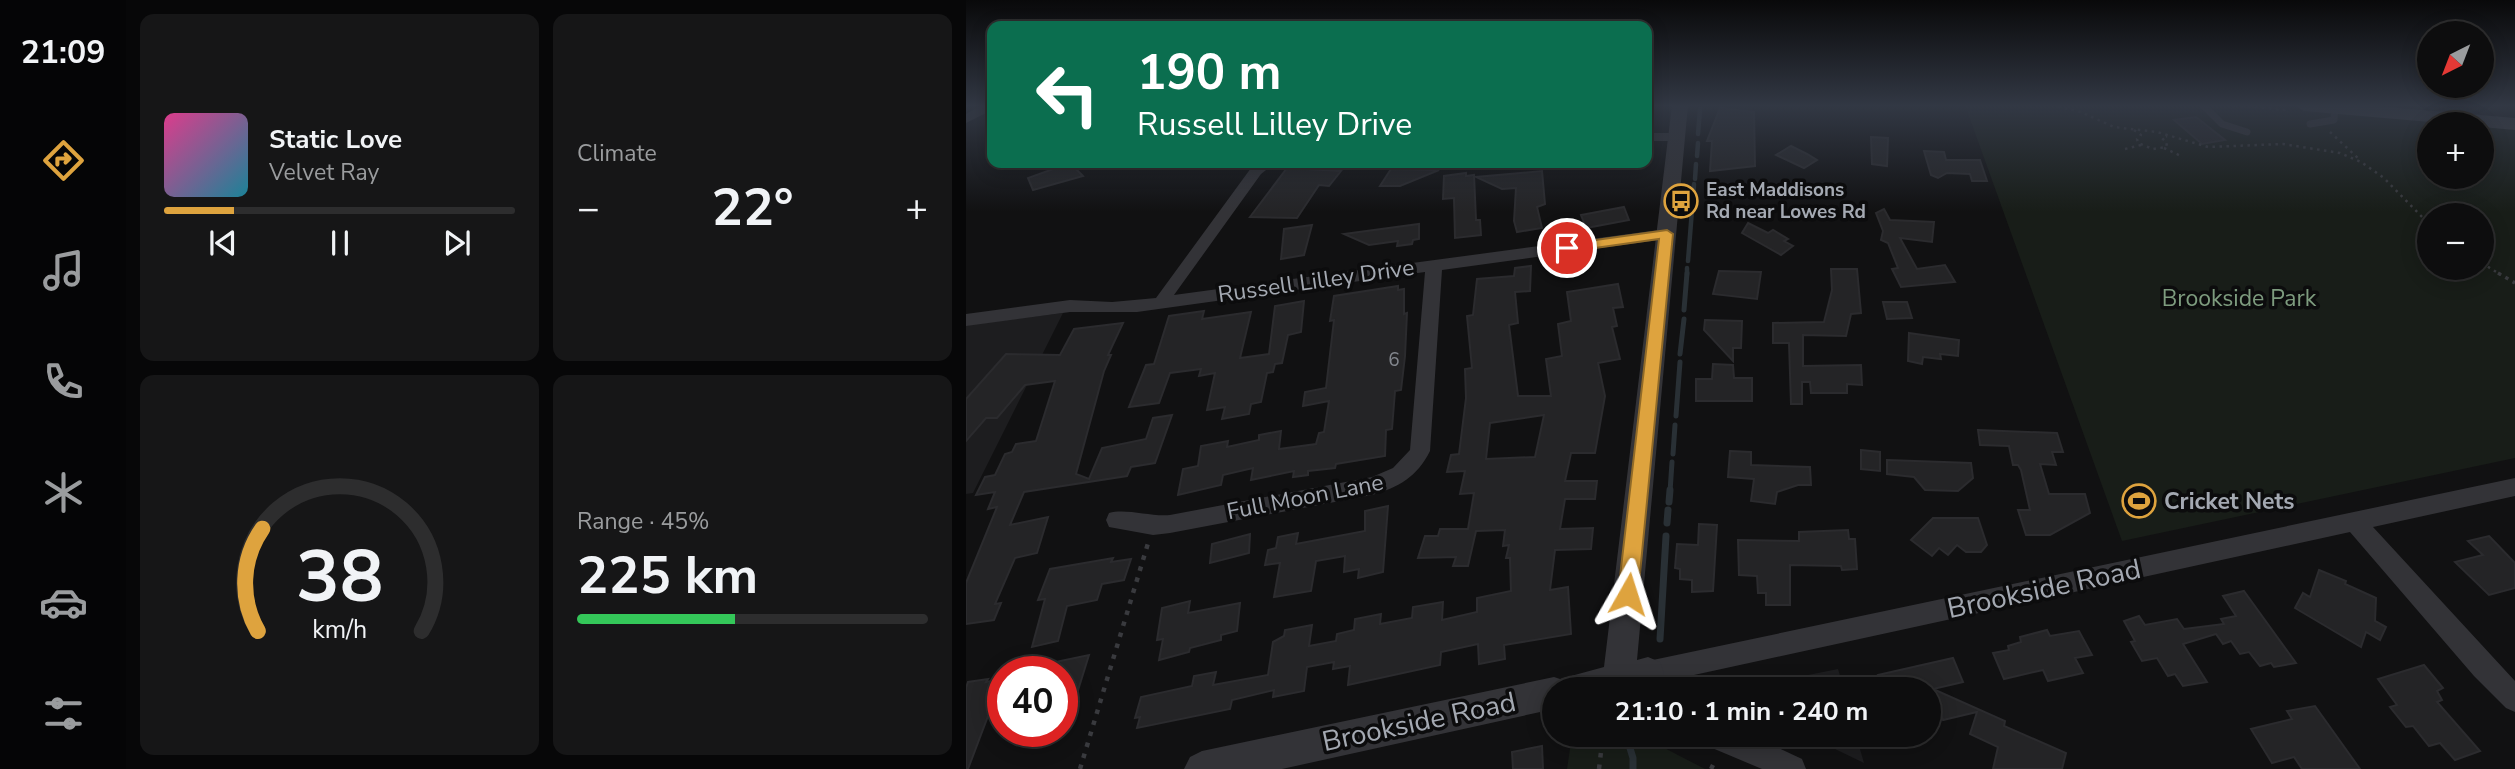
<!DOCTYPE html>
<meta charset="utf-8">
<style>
:root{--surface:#0d0d0e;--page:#161617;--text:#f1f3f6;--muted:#9a9c9e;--line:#2d2d2e;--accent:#dea33e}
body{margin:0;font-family:"Nunito Sans",sans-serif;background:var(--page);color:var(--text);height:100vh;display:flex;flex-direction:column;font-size:26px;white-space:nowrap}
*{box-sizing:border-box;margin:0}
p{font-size:23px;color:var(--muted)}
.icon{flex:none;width:38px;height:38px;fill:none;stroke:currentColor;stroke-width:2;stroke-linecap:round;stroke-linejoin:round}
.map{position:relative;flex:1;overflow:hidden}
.sheet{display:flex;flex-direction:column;gap:14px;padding:14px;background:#070708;width:840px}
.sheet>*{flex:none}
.guide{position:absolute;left:21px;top:21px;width:665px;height:147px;border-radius:14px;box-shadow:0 4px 18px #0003,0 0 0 2px var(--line);background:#0b6e4f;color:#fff;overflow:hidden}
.needle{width:46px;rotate:222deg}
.tools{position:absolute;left:1451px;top:21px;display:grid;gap:14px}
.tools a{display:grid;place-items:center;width:77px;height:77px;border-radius:50%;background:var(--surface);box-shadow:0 4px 18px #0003,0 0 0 2px var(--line);font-size:35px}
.speed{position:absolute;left:21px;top:656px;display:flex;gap:14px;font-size:35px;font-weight:700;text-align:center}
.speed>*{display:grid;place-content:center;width:91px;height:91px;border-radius:50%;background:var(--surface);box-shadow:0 4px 18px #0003,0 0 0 2px var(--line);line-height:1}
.speed .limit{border:10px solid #d22;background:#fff;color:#111}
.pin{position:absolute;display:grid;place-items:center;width:60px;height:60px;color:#fff;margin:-30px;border:4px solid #fff;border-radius:50%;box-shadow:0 2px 7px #0007}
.me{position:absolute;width:77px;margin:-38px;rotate:6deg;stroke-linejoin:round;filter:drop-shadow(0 0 5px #0008)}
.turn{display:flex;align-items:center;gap:24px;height:147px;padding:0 35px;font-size:32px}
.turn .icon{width:91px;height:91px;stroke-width:2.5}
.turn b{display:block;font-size:49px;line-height:60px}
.big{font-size:52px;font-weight:700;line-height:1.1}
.sheet .card{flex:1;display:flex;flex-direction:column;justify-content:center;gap:10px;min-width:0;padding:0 24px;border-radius:14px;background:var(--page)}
.sheet .dial{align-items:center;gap:0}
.dial svg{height:182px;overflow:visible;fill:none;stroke:var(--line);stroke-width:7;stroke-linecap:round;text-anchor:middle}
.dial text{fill:var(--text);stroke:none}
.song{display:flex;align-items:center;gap:21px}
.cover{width:84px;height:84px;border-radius:10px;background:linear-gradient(135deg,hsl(330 70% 55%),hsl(190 70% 35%))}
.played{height:7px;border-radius:4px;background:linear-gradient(90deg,var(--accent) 20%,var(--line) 20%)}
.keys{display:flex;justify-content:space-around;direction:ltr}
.heat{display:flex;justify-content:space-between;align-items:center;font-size:38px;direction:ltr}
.charge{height:10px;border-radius:5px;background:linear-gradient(90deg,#34c759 45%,var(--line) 0)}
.sheet .tiles{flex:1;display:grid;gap:14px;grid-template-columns:repeat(2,1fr)}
.trip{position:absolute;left:576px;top:677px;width:399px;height:70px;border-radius:35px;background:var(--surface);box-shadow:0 4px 18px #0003,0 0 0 2px var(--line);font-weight:700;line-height:70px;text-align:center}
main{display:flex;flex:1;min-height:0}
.tab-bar{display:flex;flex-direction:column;width:126px;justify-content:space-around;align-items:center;background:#050506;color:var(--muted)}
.tab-bar .icon{width:49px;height:49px}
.tab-bar .selected{color:var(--accent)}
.tab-bar b{font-size:32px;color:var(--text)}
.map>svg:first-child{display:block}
</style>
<main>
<nav class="tab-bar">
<b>21:09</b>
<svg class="icon selected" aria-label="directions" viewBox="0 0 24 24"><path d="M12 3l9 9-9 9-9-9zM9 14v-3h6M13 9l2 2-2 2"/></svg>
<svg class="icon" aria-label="music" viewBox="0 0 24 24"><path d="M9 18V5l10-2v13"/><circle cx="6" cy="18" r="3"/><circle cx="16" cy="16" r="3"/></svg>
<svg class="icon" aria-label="phone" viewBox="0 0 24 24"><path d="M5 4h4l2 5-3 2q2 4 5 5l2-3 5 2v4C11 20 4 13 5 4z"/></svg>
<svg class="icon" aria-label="climate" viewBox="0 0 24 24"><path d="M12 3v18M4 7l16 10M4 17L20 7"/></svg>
<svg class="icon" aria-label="car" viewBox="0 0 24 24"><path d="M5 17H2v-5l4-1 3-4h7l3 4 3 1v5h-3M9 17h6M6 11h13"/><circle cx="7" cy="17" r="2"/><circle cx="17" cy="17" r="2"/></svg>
<svg class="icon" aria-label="filters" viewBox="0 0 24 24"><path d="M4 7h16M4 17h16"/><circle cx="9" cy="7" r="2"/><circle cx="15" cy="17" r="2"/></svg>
</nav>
<section class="sheet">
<div class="tiles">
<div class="card">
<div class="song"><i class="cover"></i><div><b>Static Love</b><p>Velvet Ray</p></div></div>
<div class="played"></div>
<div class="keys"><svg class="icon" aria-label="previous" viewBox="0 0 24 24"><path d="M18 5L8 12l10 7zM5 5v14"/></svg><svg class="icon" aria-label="pause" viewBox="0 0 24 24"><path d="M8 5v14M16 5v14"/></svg><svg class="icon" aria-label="next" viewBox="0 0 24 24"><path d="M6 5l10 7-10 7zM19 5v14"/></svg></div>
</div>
<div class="card"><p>Climate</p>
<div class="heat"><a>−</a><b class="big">22°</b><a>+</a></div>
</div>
<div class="card dial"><svg viewBox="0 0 100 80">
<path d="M14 69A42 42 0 1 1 86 69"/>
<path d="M14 69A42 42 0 0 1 16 24" stroke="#dea33e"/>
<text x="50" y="56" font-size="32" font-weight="700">38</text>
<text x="50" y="72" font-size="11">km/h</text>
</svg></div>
<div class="card"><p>Range · 45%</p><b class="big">225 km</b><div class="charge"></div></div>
</div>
</section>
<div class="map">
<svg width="1549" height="769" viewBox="0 0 1549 769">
<rect width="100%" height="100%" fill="#111112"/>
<g fill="#1d1d1f">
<path d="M97,313l-90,180 -7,1v-169z"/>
<path d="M872,669l6,20h-106z"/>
<path d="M840,735h50l8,28z"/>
</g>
<g fill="#181d18" fill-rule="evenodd">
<path d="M999,105h280l222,19h-38v53h53v-51l33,3v329l-393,83zM1463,215h53v53h-53z"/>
<path d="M606,735l73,3 60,31h-138z"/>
</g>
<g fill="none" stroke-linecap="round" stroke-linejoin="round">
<g stroke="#293035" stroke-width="4.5">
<path d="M732,134l2,-25"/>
<path d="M731,156l1,-13"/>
<path d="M729,179l1,-15"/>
<path d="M727,202l1,-18"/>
<path d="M722,261l4,-51"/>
<path d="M721,275v-7"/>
</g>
<g stroke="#293035" stroke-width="5">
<path d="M718,310l3,-37"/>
<path d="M714,354l4,-35"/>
<path d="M710,416l4,-54"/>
<path d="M707,454l2,-29"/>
<path d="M704,492l2,-30"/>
</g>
<g stroke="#293035" stroke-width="7">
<path d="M703,502l1,-12"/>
<path d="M701,523l1,-13"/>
<path d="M694,639l6,-103"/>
<path d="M660,735l7,23v11"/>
</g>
</g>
<g fill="#242426" stroke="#2b2b2e" stroke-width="2" fill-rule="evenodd">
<path d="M754,108l34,4 1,54 -45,5 2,-30h-5z"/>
<path d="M1230,117l29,23 -23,4 -28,-24z"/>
<path d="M905,137l17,1 -1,28 -15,-2z"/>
<path d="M825,146l16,8 10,6 -13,8 -28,-13z"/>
<path d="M958,151l20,1 2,8h34l7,21h-15l-2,-7 -23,-1 -9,5 -7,-3z"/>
<path d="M86,163h18l13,13 -50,14 -5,-12 28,-10z"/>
<path d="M321,168l54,3 -12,15 -10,-1 -22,33 -47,-1z"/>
<path d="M425,169l48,1 -39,16h-20z"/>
<path d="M576,171l3,33 -8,3 5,21 -25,4 -3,-11 2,-33 -14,1 -26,-12z"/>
<path d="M500,173v3l8,-1 2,45h4l1,15 -26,3 -1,-40 -11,1 1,-23z"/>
<path d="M658,207l5,13 -43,8 -5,-13z"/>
<path d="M918,209l6,11 44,2 -2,20 -32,-4 17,31 28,-4 10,17 -54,5 -9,-18 6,-1 -10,-25 -7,-3 2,-9 -7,-18z"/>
<path d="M782,223l20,10 5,-3 15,9 -4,2 9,5 -12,9 -39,-22z"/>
<path d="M453,224v15l-6,1 -1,4 -15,2 1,-5 -29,4 -25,-11z"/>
<path d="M346,225l-8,30 -23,4 3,-30z"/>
<path d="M565,266l-1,25 -15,1 3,31 -9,2 9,71h33l-5,-37 16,-3 -4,-32 13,-3 -4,-29 51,-8 5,23 -10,1 4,18 -5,1 8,32 -22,4 7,33 -10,57h-24l-6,28h32l-2,18h-30l-5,30 33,-1 -2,21 -36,1 -5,40 18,-3 3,47 -67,11 1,14 -26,5 -1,-20 -37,8 -1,13 -92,20 2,-19 -17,3 1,-7 -27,5 -3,24 -31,6 1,-7 -42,10 -2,9 -93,19 3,-11 -5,1 6,-21 51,-11 2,-10 22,-4 -3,13 55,-10 5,-33 11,-6 1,-6 27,-5 -3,21 27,-5 1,-7 17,-4 1,-11 26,-5 -1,10 32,-6 1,-11 30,-5 -1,18 35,-8v-14l34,-7 -1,-33h-4l3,-13 -6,1 2,-16 -29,1 -8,35h-15l3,-9 -38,1 7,-22h13l2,-7h28l6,-36 -14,1 5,-23 -18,1 4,-17 8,-1 7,-56 -1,-29 7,-1 -5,-52 6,-1 4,-36 37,-3 1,-8zM578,415l-9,42 -49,2 4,-36z"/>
<path d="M865,269h26l4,44 -10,1 -5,22 -43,-1v31l58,-1 1,20 -15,-1v9h-36l-1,-11h-8v22h-11l-2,-61h-16v-20l51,-1 8,-32z"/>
<path d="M753,271l42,1 -4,27 -44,-5z"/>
<path d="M432,286v4l6,-1v25l3,-1 -2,43 -4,34 -6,1 -3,38 -6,1 -1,26 -49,8 -1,4 -27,3v4l-15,2 1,-6 -43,9 2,-12 -30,7 -2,10 -43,10 5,-26 15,-3 3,-20 27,-5 -1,6 32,-7v-5l22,-4 -2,18 37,-5 3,-11 5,-1 5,-31 -26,5 2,-14 21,-4 8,-68 -4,1 4,-25z"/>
<path d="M338,301l-3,31 -13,3 -6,28 -7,1 -2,8 -6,1 -6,29 -10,2 -2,10 -27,5 3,-12 -18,3 8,-37 -16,3 2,-7 -31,4 -11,30 -30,4 17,-42 8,-1 15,-48 35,-5 -2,8 49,-7 -11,46 29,-4 6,-48z"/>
<path d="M917,302h24l5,16 -25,1z"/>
<path d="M739,320l37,1 -1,27h-8v13l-29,-31z"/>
<path d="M157,323l-15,32h3l-7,16 -28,103 13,5 13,-31 44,-9 7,-21 19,-3 -17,48 -24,4 -4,9 -103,16 -14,33 38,-8 -11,36 -22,5 -20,46 6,-1 -7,17 -28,4v-41l31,-76 -9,2 7,-17 -19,3 9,-18 10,-2 10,-21 7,-2 4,-8 20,-3 19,-60 -30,4 -28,33h-11l-20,23v-42l40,-45 54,1 14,-26z"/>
<path d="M943,333l50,7 -1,16 -18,-2 1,5 -18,-2 -1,7 -14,-3z"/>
<path d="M747,364l20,1 1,13h18v23h-56v-22h16z"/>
<path d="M1012,430l79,3 6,19h-11l4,13 -16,-1 9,30h36l5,19 -40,22h-24l-8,-25h12l-9,-40 -3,-5h-5l-4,-19 -29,-1z"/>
<path d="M895,450l19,2v19l-19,-2z"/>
<path d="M764,451l21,1v13l59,2 1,18h-13l-21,7 -2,12 -24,-3 3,-22 -26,-2z"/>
<path d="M921,460l84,3 2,15 -15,13 -33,-1 -11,-13 -27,-3z"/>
<path d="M422,506l-5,66 -25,6 1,-9 -15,3 1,-16 -29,5 -5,30 -37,6 6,-34 -15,2 3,-15 8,-2 2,-11 20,-4 -2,11 69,-13v-20z"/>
<path d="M967,518h45l9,27 -6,7h-15l-9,-7 -9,10 -9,-7 -7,8 -21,-16z"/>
<path d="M733,524l18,1 -4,66 -21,1v-12l-12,-1v-10l-5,-1 2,-24 21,1z"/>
<path d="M882,530l1,9h6l2,30 -15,1 -1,-4 -51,-1v40h-24v-12h-8l-1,-17 -18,-1 -1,-35 61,1v-9z"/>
<path d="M284,534l-1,19 -39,10 2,-19z"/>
<path d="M1523,536l26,27v25l-26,7 -34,-33 28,-7 -15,-14z"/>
<path d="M147,558l-2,4 20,-3 -7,21 -22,4 -5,16 -30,6 -9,35 -26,6 13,-48 -7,1 12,-31z"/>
<path d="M1353,570l27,11 -1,3 31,14 -1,23 11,6 -6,13 -14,-8 -5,15 -66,-39 8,-15 7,4z"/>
<path d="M1278,591l52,72 -22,4 -3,-4 -11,3 -11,-14 -9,2 -9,-13 -8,3 -7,-10 -33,10 24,38 -24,4 -8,-12 -7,2 -11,-18 -15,3 -11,-19 4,-1 -11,-20 15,-5 6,9 32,-6 7,10 40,-5 -3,-5 15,-3 -13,-20z"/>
<path d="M224,601l-2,12 52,-10 -3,28 -16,4v5l-31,8 -1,4 -30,8 4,-21 -6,1 5,-32z"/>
<path d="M1081,630l3,6 29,-5 13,24 -17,3 8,15 -35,8 -5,-11 -39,9 -11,-26 16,-3 -1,-4 13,-4 -1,-5z"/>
<path d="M123,655l-14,45 -13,3v-31h-26v-6z"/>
<path d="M987,658l10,24 -30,7 72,32 -1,5 62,27 -4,16h-69l5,-22 -28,-13 7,-22 -34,8 -4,-9 -11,2v-23h-44l-6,-15z"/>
<path d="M1458,665l19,23 -6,3 5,9 -5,2 43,49 -25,9 -15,-17 -11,3 -16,-20 -7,1 -16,-20 7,-2 -19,-26z"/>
<path d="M22,679l-2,3 16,-3 -34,90h-2v-81l2,-6z"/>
<path d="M1349,706l45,63h-58l-8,-12 -22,6 -21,-34 41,-10 -5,-8z"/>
<path d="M576,746l1,23h-30l-1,-17z"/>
</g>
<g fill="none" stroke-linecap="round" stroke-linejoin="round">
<g stroke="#393a3e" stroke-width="2.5" stroke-dasharray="2.5 4.5" stroke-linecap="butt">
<path d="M1085,105l30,7 33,15 43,5 51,15 75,-3 57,9 21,9 23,16 45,46"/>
<path d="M1261,105l62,5"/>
<path d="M1168,130l7,5 -4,4 1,4 15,6 13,-2 1,-4 -5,-5 5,-2"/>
<path d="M1364,132l30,28"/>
<path d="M1198,148l17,8"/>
<path d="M1159,149l16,-4"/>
<path d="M1516,263l19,12"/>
</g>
<path stroke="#393a3e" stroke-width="3.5" stroke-dasharray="3.5 5" stroke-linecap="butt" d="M1532,273l17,10"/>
<g stroke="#393a3e" stroke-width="4.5" stroke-dasharray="4.5 7" stroke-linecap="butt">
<path d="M114,769l69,-229"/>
<path d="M633,769l4,-34"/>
<path d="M745,769l5,-10"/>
</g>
<g stroke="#333337" stroke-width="7">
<path d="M1237,105l19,19 25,8"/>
<path d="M1344,124l24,-4 1,-13"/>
</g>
<g fill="#333337" fill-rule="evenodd">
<path d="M16,105h10v5l-26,13v-9z"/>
<path d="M681,133h30l7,4 -7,4h-30z"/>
<path d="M293,163h16l-14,11 -87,121 492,-66 8,5 -8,5 -224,31 -12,181c-13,26 -31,36 -58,44l-202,38 -17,2 -44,-8 -3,-7 3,-7c17,-5 42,4 61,2l202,-38 21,-9 17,-18 15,-178 -288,40h-67l-104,14v-12l104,-14 42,2 44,-4 95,-130z"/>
<path d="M1549,478v18l-142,31 142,154v31l-9,-4 -32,-32 -124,-144 -656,143 7,15h-27l-4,-8 3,8h-29l-9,-17 4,-9 9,-3z"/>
<path d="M736,735h49l51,24 4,10h-44l-57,-24z"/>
</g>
<path fill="#333337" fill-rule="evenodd" d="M706,105h16l-51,555 11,-3 12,5 4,11 -4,11 -16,6h-90v19l-272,60h-98l6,-12 12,-6 352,-74 6,2 44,-12z"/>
<path fill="#414247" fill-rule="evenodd" d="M1328,105h70l151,13v12l-33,-3v-3h-29l-149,-13z"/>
</g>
<linearGradient id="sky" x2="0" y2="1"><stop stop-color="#09090a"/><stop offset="0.5" stop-color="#323844"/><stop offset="1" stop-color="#323844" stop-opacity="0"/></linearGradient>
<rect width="1549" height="212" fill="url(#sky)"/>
<path fill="#dea33e" stroke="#906a28" stroke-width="2" d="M701,230l6,4 -35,360 -3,7 -7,2 -7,-2 -3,-7 41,-355 -92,13 -7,-4 7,-4z"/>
<defs>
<symbol id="bus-ring" viewBox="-11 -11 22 22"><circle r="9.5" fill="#0c0c0d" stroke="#dea33e" stroke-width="1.5"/><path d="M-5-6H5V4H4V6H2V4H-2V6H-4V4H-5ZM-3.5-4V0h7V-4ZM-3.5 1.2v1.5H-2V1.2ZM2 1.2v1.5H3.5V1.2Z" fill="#dea33e"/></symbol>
<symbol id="stadium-ring" viewBox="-11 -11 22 22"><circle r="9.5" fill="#0c0c0d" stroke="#dea33e" stroke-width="1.5"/><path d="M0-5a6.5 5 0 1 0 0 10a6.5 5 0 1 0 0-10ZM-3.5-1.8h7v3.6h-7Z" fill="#dea33e"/></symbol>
</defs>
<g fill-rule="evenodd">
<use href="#bus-ring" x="696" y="182" width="38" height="38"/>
<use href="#stadium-ring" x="1154" y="482" width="38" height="38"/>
</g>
<g text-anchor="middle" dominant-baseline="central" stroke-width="7" stroke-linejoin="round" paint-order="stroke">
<g font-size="19" font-weight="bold" fill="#a4a9b2" stroke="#0c0c0d" text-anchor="start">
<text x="740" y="190">East Maddisons<tspan x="740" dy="22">Rd near Lowes Rd</tspan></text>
</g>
<g font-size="19" fill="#83878e">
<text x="428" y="360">6</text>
</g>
<g font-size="23" fill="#a4a9b2" stroke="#0c0c0d">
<text transform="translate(350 281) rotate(-8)">Russell Lilley Drive</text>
<text transform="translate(339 497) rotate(-11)">Full Moon Lane</text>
</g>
<g font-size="23" fill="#7d9b7e" stroke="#0c0c0d">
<text x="1273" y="298">Brookside Park</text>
</g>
<g font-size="23" font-weight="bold" fill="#a4a9b2" stroke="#0c0c0d" text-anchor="start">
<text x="1198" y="501">Cricket Nets</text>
</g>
<g font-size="28" fill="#a4a9b2" stroke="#0c0c0d">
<text transform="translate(1078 589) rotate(-12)">Brookside Road</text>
<text transform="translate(453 722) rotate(-12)">Brookside Road</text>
</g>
</g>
</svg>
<div class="tools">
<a><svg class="needle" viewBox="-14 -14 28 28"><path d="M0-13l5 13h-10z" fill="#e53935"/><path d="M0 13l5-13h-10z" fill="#9a9c9e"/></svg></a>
<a>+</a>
<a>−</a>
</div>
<div class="speed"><div class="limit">40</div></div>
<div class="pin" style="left:601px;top:248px;background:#d93025"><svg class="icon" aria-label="arrive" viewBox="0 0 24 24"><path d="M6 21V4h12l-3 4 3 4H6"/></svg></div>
<svg class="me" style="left:662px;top:594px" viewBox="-20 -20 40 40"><path d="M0-17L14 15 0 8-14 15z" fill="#dea33e" stroke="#fff" stroke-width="4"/></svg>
<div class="trip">21:10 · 1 min · 240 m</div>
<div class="guide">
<div class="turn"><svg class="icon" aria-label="left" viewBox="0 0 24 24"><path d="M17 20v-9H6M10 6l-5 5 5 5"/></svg><div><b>190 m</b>Russell Lilley Drive</div></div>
</div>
</div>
</main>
